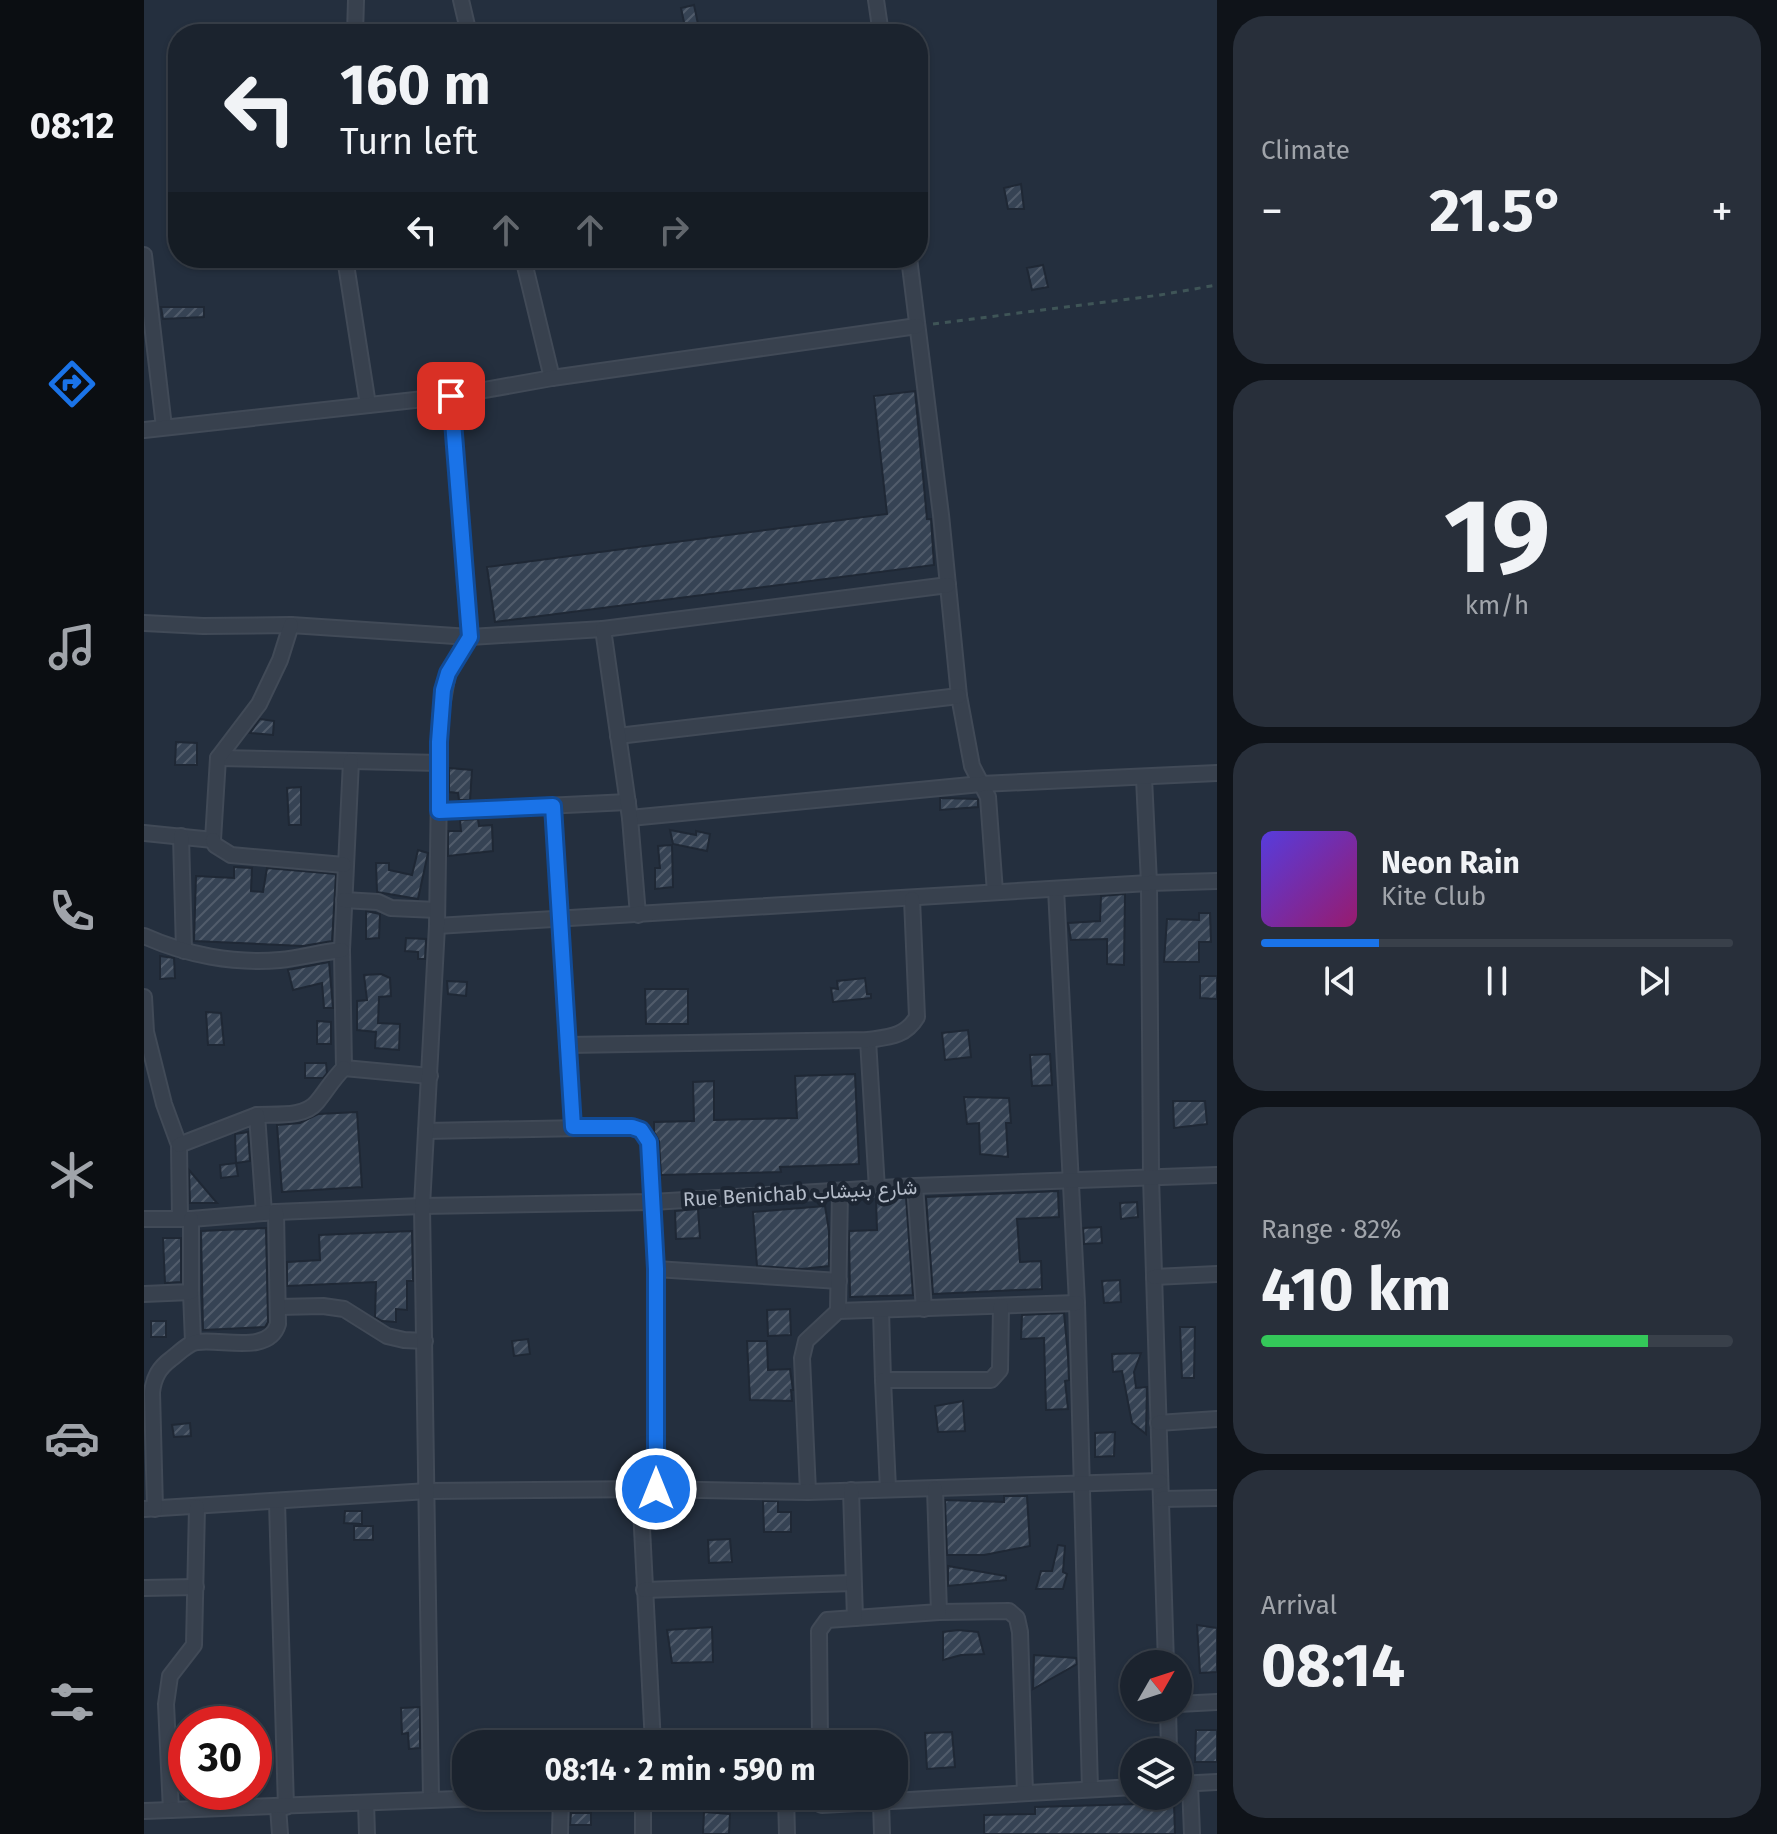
<!DOCTYPE html>
<meta charset="utf-8">
<style>
:root{--surface:#1b232e;--page:#282f3a;--text:#f1f3f6;--muted:#a0a4aa;--line:#39404a;--accent:#1a73e8}
body{margin:0;font-family:"Fira Sans",Vazirmatn,sans-serif;background:var(--page);color:var(--text);height:100vh;display:flex;flex-direction:column;font-size:30px;white-space:nowrap}
*{box-sizing:border-box;margin:0}
p{font-size:26px;color:var(--muted)}
.icon{flex:none;width:44px;height:44px;fill:none;stroke:currentColor;stroke-width:2;stroke-linecap:round;stroke-linejoin:round}
.map{position:relative;flex:1;overflow:hidden}
.drawer{display:flex;flex-direction:column;gap:16px;padding:16px;background:#0f1319;width:560px}
.drawer>*{flex:none}
.hud{position:absolute;left:24px;top:24px;width:760px;height:244px;border-radius:32px;box-shadow:0 2px 6px #0004,0 0 0 2px var(--line);background:#1b232e;color:var(--text);overflow:hidden}
.needle{width:52px;rotate:51deg}
.buttons{position:absolute;left:976px;top:1650px;display:grid;gap:16px}
.buttons a{display:grid;place-items:center;width:72px;height:72px;border-radius:50%;background:var(--surface);box-shadow:0 2px 6px #0004,0 0 0 2px var(--line);font-size:40px}
.speed{position:absolute;left:24px;top:1706px;display:flex;gap:16px;font-size:40px;font-weight:700;text-align:center}
.speed>*{display:grid;place-content:center;width:104px;height:104px;border-radius:50%;background:var(--surface);box-shadow:0 2px 6px #0004,0 0 0 2px var(--line);line-height:1}
.speed .limit{border:12px solid #d22;background:#fff;color:#111}
.pin{position:absolute;display:grid;place-items:center;width:68px;height:68px;color:#fff;margin:-34px;border-radius:16px;box-shadow:0 4px 12px #0006}
.me{position:absolute;width:88px;margin:-44px;rotate:0deg;stroke-linejoin:round;filter:drop-shadow(0 0 6px #0008)}
.turn{display:flex;align-items:center;gap:28px;height:168px;padding:0 40px;font-size:36px}
.turn .icon{width:104px;height:104px;stroke-width:2.5}
.turn b{display:block;font-size:56px;line-height:68px}
.lanes{display:flex;align-items:center;height:76px;padding:0 40px;background:#0003;justify-content:center;gap:40px;direction:ltr}
.lanes .off{opacity:.35}
.big{font-size:60px;font-weight:700;line-height:1.1}
.drawer .card{flex:1;display:flex;flex-direction:column;justify-content:center;gap:12px;min-width:0;padding:0 28px;border-radius:32px;background:var(--page)}
.drawer .dial{align-items:center;gap:0}
.dial b{font-size:104px;line-height:1}
.song{display:flex;align-items:center;gap:24px}
.cover{width:96px;height:96px;border-radius:12px;background:linear-gradient(135deg,hsl(250 70% 55%),hsl(320 70% 35%))}
.played{height:8px;border-radius:4px;background:linear-gradient(90deg,var(--accent) 25%,var(--line) 25%)}
.keys{display:flex;justify-content:space-around;direction:ltr}
.heat{display:flex;justify-content:space-between;align-items:center;font-size:44px;direction:ltr}
.charge{height:12px;border-radius:6px;background:linear-gradient(90deg,#34c759 82%,var(--line) 0)}
.trip{position:absolute;left:308px;top:1730px;width:456px;height:80px;border-radius:32px;background:var(--surface);box-shadow:0 2px 6px #0004,0 0 0 2px var(--line);font-weight:700;line-height:80px;text-align:center}
main{display:flex;flex:1;min-height:0}
.tab-bar{display:flex;flex-direction:column;width:144px;justify-content:space-around;align-items:center;background:#0b0e12;color:var(--muted)}
.tab-bar .icon{width:56px;height:56px}
.tab-bar .active{color:var(--accent)}
.tab-bar b{font-size:36px;color:var(--text)}
.map>svg:first-child{display:block}
</style>
<main>
<nav class="tab-bar">
<b>08:12</b>
<svg class="icon active" aria-label="directions" viewBox="0 0 24 24"><path d="M12 3l9 9-9 9-9-9zM9 14v-3h6M13 9l2 2-2 2"/></svg>
<svg class="icon" aria-label="music" viewBox="0 0 24 24"><path d="M9 18V5l10-2v13"/><circle cx="6" cy="18" r="3"/><circle cx="16" cy="16" r="3"/></svg>
<svg class="icon" aria-label="phone" viewBox="0 0 24 24"><path d="M5 4h4l2 5-3 2q2 4 5 5l2-3 5 2v4C11 20 4 13 5 4z"/></svg>
<svg class="icon" aria-label="climate" viewBox="0 0 24 24"><path d="M12 3v18M4 7l16 10M4 17L20 7"/></svg>
<svg class="icon" aria-label="car" viewBox="0 0 24 24"><path d="M5 17H2v-5l4-1 3-4h7l3 4 3 1v5h-3M9 17h6M6 11h13"/><circle cx="7" cy="17" r="2"/><circle cx="17" cy="17" r="2"/></svg>
<svg class="icon" aria-label="filters" viewBox="0 0 24 24"><path d="M4 7h16M4 17h16"/><circle cx="9" cy="7" r="2"/><circle cx="15" cy="17" r="2"/></svg>
</nav>
<div class="map">
<svg width="1073" height="1834" viewBox="0 0 1073 1834">
<defs>
<pattern id="building-hatch" width="6" height="6" patternUnits="userSpaceOnUse" patternTransform="scale(2)"><rect width="6" height="6" fill="#364354"/><path d="M-1 1l2-2M0 6l6-6M5 7l2-2" fill="none" stroke="#515c6b"/></pattern>
</defs>
<rect width="100%" height="100%" fill="#242f3e"/>
<g fill="url(#building-hatch)" stroke="#1f2835" stroke-width="2">
<path d="M550,5l4,19 -13,3 -4,-19z"/>
<path d="M877,184l3,25h-16l-4,-21z"/>
<path d="M899,265l5,22 -16,3 -5,-22z"/>
<path d="M17,307h43v10l-41,2z"/>
<path d="M771,391l12,128h4l3,46 -439,57 -8,-55 400,-53 -13,-118z"/>
<path d="M116,719l14,2 -1,14 -23,-2z"/>
<path d="M32,742l21,1v22h-22z"/>
<path d="M305,768l23,2 -2,30h-11l-1,-7 -9,-1z"/>
<path d="M157,787v38h-12l-2,-37z"/>
<path d="M796,798l38,1v8l-38,3z"/>
<path d="M334,819l1,7 13,-1 1,26 -45,5v-25h13l-1,-11z"/>
<path d="M526,830l26,5v-4l14,3 -3,17 -34,-7z"/>
<path d="M528,845l1,42 -18,2v-21h5l-2,-22z"/>
<path d="M274,850l10,3 -10,46 -41,-7 -1,-29h13v7l23,5z"/>
<path d="M90,867l18,1 -1,23 12,1 4,-24 69,6 -4,67 -29,5 -109,-5 2,-65 38,2z"/>
<path d="M981,894l-1,71 -17,-1v-25l-36,1 -3,-17 32,-2 1,-25z"/>
<path d="M222,911l14,3 -1,24 -13,1z"/>
<path d="M1055,913h11l1,29h-12v20h-35l3,-43 32,1z"/>
<path d="M262,938l20,1 -1,20h-7v-7l-13,-1z"/>
<path d="M16,956l14,2 1,20 -15,1z"/>
<path d="M185,962l4,46h-9l-2,-25 -29,7 -5,-20z"/>
<path d="M237,974l9,4 1,18 -12,1 -1,26 22,1 -1,26 -24,-2 1,-16 -19,-2v-29l10,-1 -3,-25z"/>
<path d="M1056,976h17v23l-17,-1z"/>
<path d="M721,978l2,16h4v4l-38,4 -2,-14 7,1 -1,-8z"/>
<path d="M303,981l20,1 -1,14 -18,-2z"/>
<path d="M501,989h43v35h-42z"/>
<path d="M62,1012l15,1 3,32h-16z"/>
<path d="M173,1021l14,1v22h-14z"/>
<path d="M824,1030l3,27 -26,3 -3,-27z"/>
<path d="M906,1054l2,31 -20,1 -2,-31z"/>
<path d="M161,1063h21l1,10 -4,5h-18z"/>
<path d="M711,1074l4,90 -79,3 1,5 -120,3 -2,-34 -5,-9v-10l40,-1 -1,-39 21,-1v39l83,-2 -2,-42z"/>
<path d="M820,1097l45,1 2,25h-5l2,34 -28,-3 -1,-31 -12,1z"/>
<path d="M1029,1101h32l2,23 -33,4z"/>
<path d="M213,1112l5,75 -80,5 -5,-67 23,-2 18,-9z"/>
<path d="M104,1132l2,29 -14,2 -1,-29z"/>
<path d="M92,1163l2,13 -17,2 -1,-13z"/>
<path d="M45,1170l28,33h-27z"/>
<path d="M914,1191l1,26 -42,2 3,43 21,-1 1,28 -109,5 -7,-97z"/>
<path d="M762,1197l7,98 -63,2 -1,-66 28,-1 -1,-31z"/>
<path d="M993,1202l1,15 -17,2 -1,-16z"/>
<path d="M681,1206l4,25v35l-27,3 -45,-3 -4,-54z"/>
<path d="M554,1209l2,29 -24,1 -1,-28z"/>
<path d="M957,1227l1,16 -18,1 -1,-16z"/>
<path d="M122,1228l2,94 -3,5 -62,3 -2,-99z"/>
<path d="M268,1231l1,50h-6v29l-11,-1v13l-14,-1 -7,-4 1,-35 -89,4v-24l33,-2 -1,-25z"/>
<path d="M19,1238h18v44l-16,1z"/>
<path d="M976,1280l1,22 -17,1 -2,-22z"/>
<path d="M646,1309l1,26 -23,1 -1,-26z"/>
<path d="M920,1313l4,43 1,24 -4,1 3,28 -22,1 -2,-72 -23,1 1,-24z"/>
<rect x="7" y="1321" width="15" height="16"/>
<path d="M1036,1327h15l-1,51h-12z"/>
<path d="M384,1339l2,15 -16,2 -2,-15z"/>
<path d="M603,1341h20l1,29 22,-1 3,21h-2l1,11 -42,-1z"/>
<path d="M997,1353l-7,19 2,16 11,-1 -1,47 -14,-11 -10,-52 -9,1 -1,-18z"/>
<path d="M819,1401l2,30 -27,1 -3,-26z"/>
<path d="M46,1423l1,13 -17,1 -2,-12z"/>
<path d="M971,1432l-1,24 -19,1v-24z"/>
<path d="M860,1496h23l3,50 -46,9h-37l-2,-55 59,2z"/>
<path d="M619,1501h15v11h13v20h-27z"/>
<path d="M201,1511h17v13l-18,-1z"/>
<rect x="210" y="1526" width="19" height="14"/>
<path d="M586,1539l2,23 -23,1 -1,-23z"/>
<path d="M914,1545l7,1 -2,26 4,2 -4,15h-27l5,-18h11z"/>
<path d="M804,1566l58,10v4l-58,6z"/>
<path d="M1053,1625l20,3v44l-17,1z"/>
<path d="M568,1627l1,35 -41,1 -5,-33z"/>
<path d="M814,1630l20,2 6,22 -23,1 -18,5v-28z"/>
<path d="M890,1655l42,3 1,6 -44,25z"/>
<path d="M276,1707v41l-11,1 -1,-16 -6,1 -1,-26z"/>
<path d="M1052,1730h21v32h-22z"/>
<path d="M808,1732l3,35 -28,2 -2,-36z"/>
<path d="M1030,1803l1,31h-191v-19l51,-1v-7z"/>
<path d="M560,1812l26,2 -1,20h-26z"/>
<path d="M427,1813h20v12h-21z"/>
</g>
<g fill="none" stroke-linecap="round" stroke-linejoin="round">
<defs>
<g id="street">
<path d="M317,0l8,34"/>
<path d="M732,0l5,34"/>
<path d="M211,34l1,-34"/>
<path d="M0,255l20,172"/>
<path d="M201,258l23,147"/>
<path d="M379,258l29,120"/>
<path d="M765,258l32,257 18,181 13,70 16,31 7,95"/>
<path d="M0,430l307,-34 101,-18 365,-52"/>
<path d="M0,623l59,3 88,-1 179,12 133,-8"/>
<path d="M474,736l341,-40"/>
<path d="M74,758l222,5"/>
<path d="M207,761l-9,189 2,118 86,8"/>
<path d="M1000,778l5,105 2,294 15,487"/>
<path d="M409,806l20,321"/>
<path d="M295,811l189,-9"/>
<path d="M486,818l351,-34 236,-11"/>
<path d="M0,833l69,7 5,-82 41,-54 21,-44 11,-35"/>
<path d="M37,836l3,115"/>
<path d="M69,840l2,5 16,10 113,10"/>
<path d="M912,889l21,414 13,486"/>
<path d="M200,900l34,2 13,6 46,2"/>
<path d="M494,915l-8,-97 -27,-189 345,-44"/>
<path d="M293,926l712,-43 68,-2"/>
<path d="M0,936c42,19 90,28 136,24 21,-2 41,-8 62,-10"/>
<path d="M0,997l2,35 18,72 15,41 1,73"/>
<path d="M724,1040l9,149"/>
<path d="M424,1045l300,-5c20,-3 37,-3 49,-23l-5,-118"/>
<path d="M113,1115c19,-1 47,3 60,-13 10,-12 15,-22 27,-34"/>
<path d="M282,1131l206,-4 9,3 8,12 7,127v220"/>
<path d="M35,1145l78,-30 7,98"/>
<path d="M771,1186l9,123"/>
<path d="M0,1219h47l85,-7 146,-6 230,-4 263,-16 302,-11"/>
<path d="M512,1269l183,12"/>
<path d="M1010,1277l63,-3"/>
<path d="M47,1292l2,50"/>
<path d="M0,1294l47,-2v-73"/>
<path d="M134,1307l45,-1 21,3 43,27 17,4 21,1"/>
<path d="M737,1310l2,70"/>
<path d="M694,1311l239,-8"/>
<path d="M1014,1423l59,-4"/>
<path d="M496,1489l13,255"/>
<path d="M744,1489l-5,-109h108l9,-10 1,-64"/>
<path d="M664,1492l-6,-134 4,-17 32,-30 2,-120"/>
<path d="M1017,1499l56,-1"/>
<path d="M133,1502l9,305"/>
<path d="M0,1509l284,-18 222,-2 158,3 352,-11"/>
<path d="M11,1509l-3,-117c2,-15 7,-24 19,-33 7,-5 17,-16 26,-17 24,-4 72,13 81,-18l-2,-112"/>
<path d="M0,1588l52,-1"/>
<path d="M500,1590l209,-7"/>
<path d="M795,1612l70,-1 8,7 3,14 5,161"/>
<path d="M711,1618l84,-6 -4,-123"/>
<path d="M1034,1704l39,-2"/>
<path d="M1024,1708l1,44"/>
<path d="M676,1744l-1,-113 8,-11 28,-2 -4,-128"/>
<path d="M1034,1784l39,-2"/>
<path d="M1046,1784l2,50"/>
<path d="M499,1796v38"/>
<path d="M642,1796l1,38"/>
<path d="M656,1796l22,9 312,-18"/>
<path d="M287,1798l-9,-592 15,-280 3,-208 8,-45 22,-36 -19,-241"/>
<path d="M737,1802l1,32"/>
<path d="M222,1803l1,31"/>
<path d="M134,1807l2,27"/>
<path d="M27,1810l-5,-106 4,-28 24,-31 3,-138"/>
<path d="M0,1811l393,-15"/>
<path d="M416,1834l1,-38"/>
</g>
</defs>
<use href="#street" stroke="#414a57" stroke-width="18"/>
<path stroke="#3f5557" stroke-width="3" stroke-dasharray="6 6" stroke-linecap="butt" d="M789,324l227,-29 57,-10"/>
<use href="#street" stroke="#38414e" stroke-width="14"/>
</g>
<g fill="none" stroke-linecap="round" stroke-linejoin="round">
<defs>
<path id="route" d="M307,396l19,241 -22,36 -5,17 -4,52v69l114,-5 20,321h59l9,3 8,12 7,127v220"/>
</defs>
<use href="#route" stroke="#114b97" stroke-width="20"/>
<use href="#route" stroke="#1a73e8" stroke-width="14"/>
</g>
<g text-anchor="middle" dominant-baseline="central" stroke-width="8" stroke-linejoin="round" paint-order="stroke">
<g font-size="20" fill="#b4bcc9" stroke="#1d2633">
<text transform="translate(656 1193) rotate(-3)">Rue Benichab شارع بنيشاب</text>
</g>
</g>
</svg>
<div class="buttons">
<a><svg class="needle" viewBox="-14 -14 28 28"><path d="M0-13l5 13h-10z" fill="#e53935"/><path d="M0 13l5-13h-10z" fill="#a0a4aa"/></svg></a>
<a><svg class="icon" aria-label="layers" viewBox="0 0 24 24"><path d="M12 4l9 5-9 5-9-5zM3 14l9 5 9-5"/></svg></a>
</div>
<div class="speed"><div class="limit">30</div></div>
<div class="pin" style="left:307px;top:396px;background:#d93025"><svg class="icon" aria-label="arrive" viewBox="0 0 24 24"><path d="M6 21V4h12l-3 4 3 4H6"/></svg></div>
<svg class="me" style="left:512px;top:1489px" viewBox="-20 -20 40 40"><circle r="17" fill="#1a73e8" stroke="#fff" stroke-width="3"/><path d="M0-11L8 9 0 5-8 9z" fill="#fff"/></svg>
<div class="trip">08:14 · 2 min · 590 m</div>
<div class="hud">
<div class="turn"><svg class="icon" aria-label="left" viewBox="0 0 24 24"><path d="M17 20v-9H6M10 6l-5 5 5 5"/></svg><div><b>160 m</b>Turn left</div></div>
<div class="lanes"><svg class="icon" aria-label="left" viewBox="0 0 24 24"><path d="M17 20v-9H6M10 6l-5 5 5 5"/></svg><svg class="icon off" aria-label="ahead" viewBox="0 0 24 24"><path d="M12 20V5M6 11l6-6 6 6"/></svg><svg class="icon off" aria-label="ahead" viewBox="0 0 24 24"><path d="M12 20V5M6 11l6-6 6 6"/></svg><svg class="icon off" aria-label="right" viewBox="0 0 24 24"><path d="M7 20v-9h11M14 6l5 5-5 5"/></svg></div>
</div>
</div>
<section class="drawer">
<div class="card"><p>Climate</p>
<div class="heat"><a>−</a><b class="big">21.5°</b><a>+</a></div>
</div>
<div class="card dial"><b>19</b><p>km/h</p></div>
<div class="card">
<div class="song"><i class="cover"></i><div><b>Neon Rain</b><p>Kite Club</p></div></div>
<div class="played"></div>
<div class="keys"><svg class="icon" aria-label="previous" viewBox="0 0 24 24"><path d="M18 5L8 12l10 7zM5 5v14"/></svg><svg class="icon" aria-label="pause" viewBox="0 0 24 24"><path d="M8 5v14M16 5v14"/></svg><svg class="icon" aria-label="next" viewBox="0 0 24 24"><path d="M6 5l10 7-10 7zM19 5v14"/></svg></div>
</div>
<div class="card"><p>Range · 82%</p><b class="big">410 km</b><div class="charge"></div></div>
<div class="card"><p>Arrival</p><b class="big">08:14</b></div>
</section>
</main>
